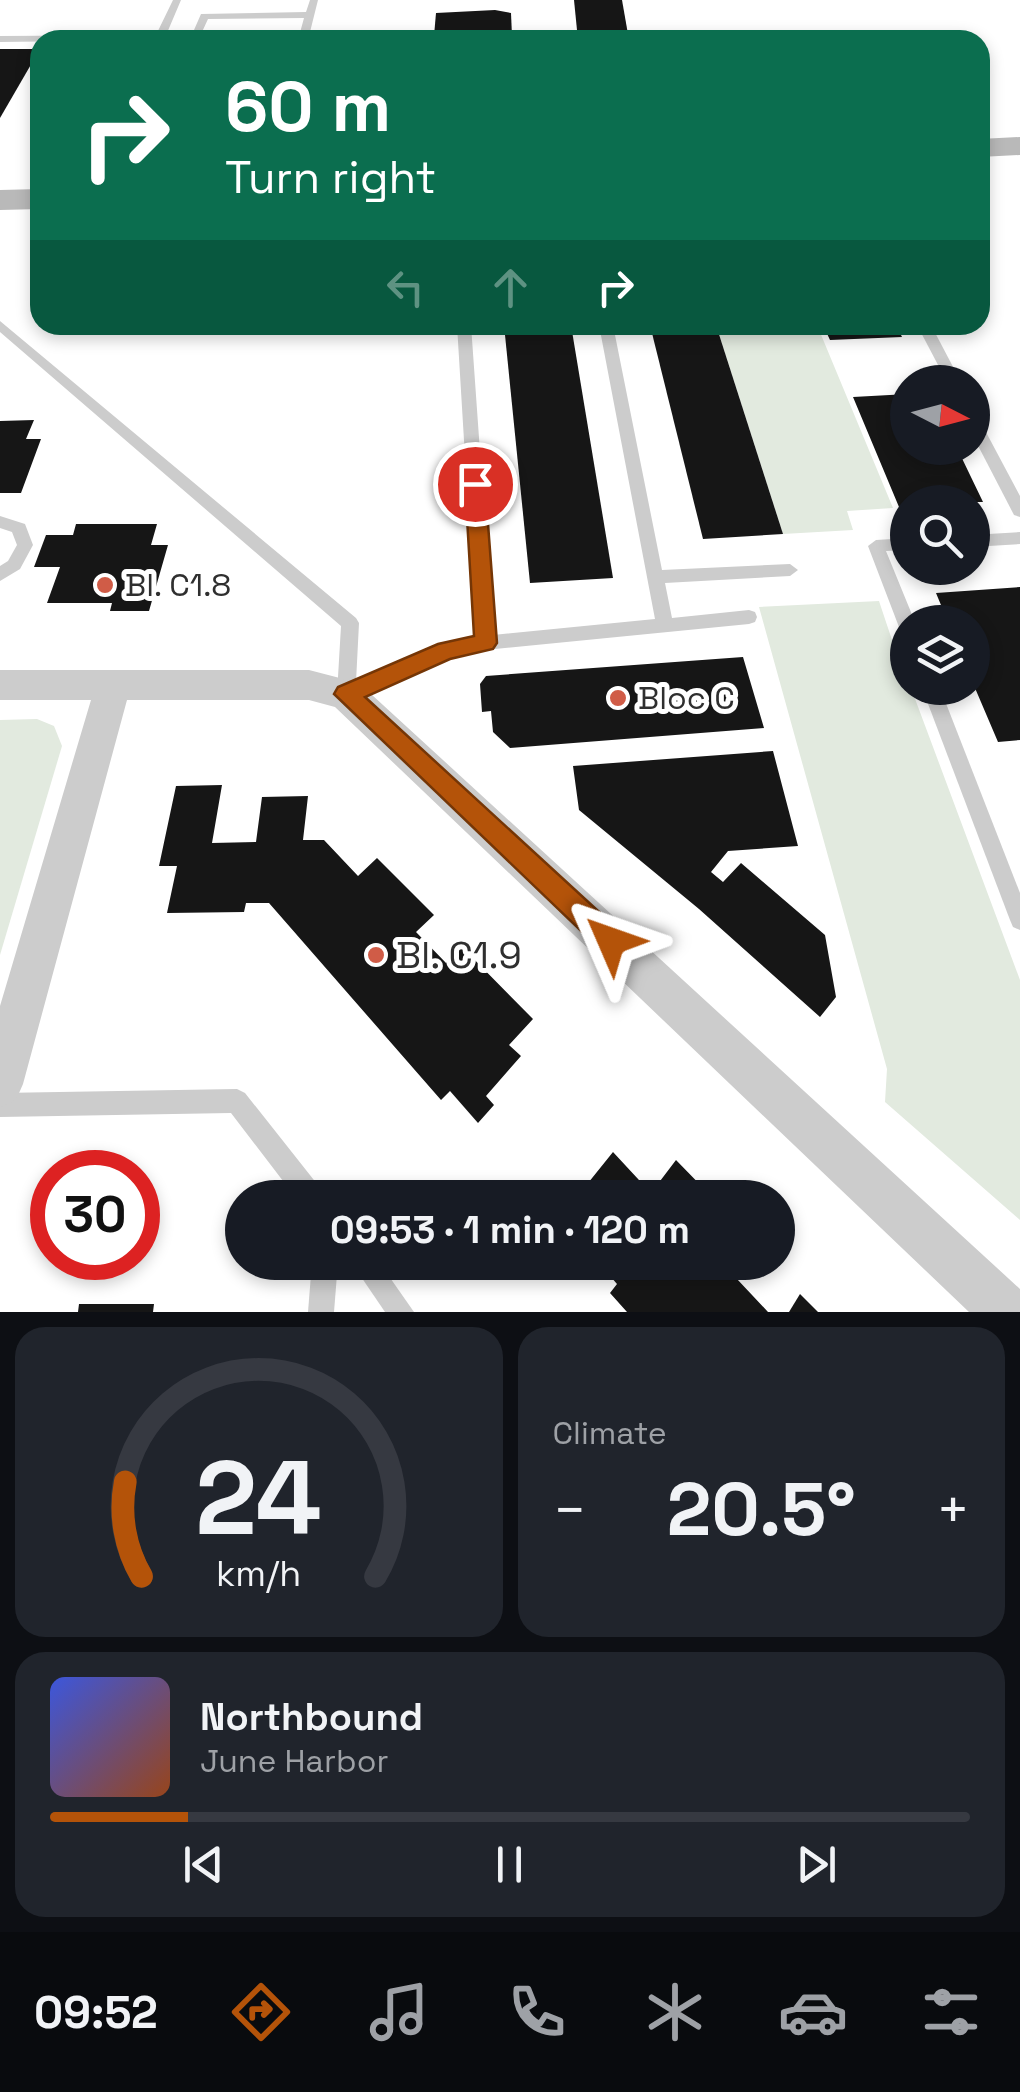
<!DOCTYPE html>
<meta charset="utf-8">
<style>
:root{--surface:#171b24;--page:#20242c;--text:#f1f3f6;--muted:#9ea1a6;--line:#363941;--accent:#b45309}
body{margin:0;font-family:"Space Grotesk",sans-serif;background:var(--page);color:var(--text);height:100vh;display:flex;flex-direction:column;font-size:38px;white-space:nowrap}
*{box-sizing:border-box;margin:0}
p{font-size:32px;color:var(--muted)}
.icon{flex:none;width:55px;height:55px;fill:none;stroke:currentColor;stroke-width:2;stroke-linecap:round;stroke-linejoin:round}
.map{position:relative;height:1312px;overflow:hidden}
.sheet{display:flex;flex-direction:column;gap:15px;padding:15px;background:#0d0f14;flex:1}
.sheet>*{flex:none}
.banner{position:absolute;left:30px;top:30px;width:960px;height:305px;border-radius:30px;box-shadow:0 5px 15px #0003;background:#0b6e4f;color:#fff;overflow:hidden}
.needle{width:65px;rotate:96deg}
.controls{position:absolute;left:890px;top:365px;display:grid;gap:20px}
.controls a{display:grid;place-items:center;width:100px;height:100px;border-radius:50%;background:var(--surface);box-shadow:0 5px 15px #0003;font-size:50px}
.speed{position:absolute;left:30px;top:1150px;display:flex;gap:20px;font-size:50px;font-weight:700;text-align:center}
.speed>*{display:grid;place-content:center;width:130px;height:130px;border-radius:50%;background:var(--surface);box-shadow:0 5px 15px #0003;line-height:1}
.speed .limit{border:15px solid #d22;background:#fff;color:#111}
.pin{position:absolute;display:grid;place-items:center;width:85px;height:85px;color:#fff;margin:-42px;border:5px solid #fff;border-radius:50%;box-shadow:0 2px 10px #0007}
.me{position:absolute;width:110px;margin:-55px;rotate:313deg;stroke-linejoin:round;filter:drop-shadow(0 0 8px #0008)}
.turn{display:flex;align-items:center;gap:35px;height:210px;padding:0 30px;font-size:45px}
.turn .icon{width:130px;height:130px;stroke-width:2.5}
.turn b{display:block;font-size:70px;line-height:85px}
.lanes{display:flex;align-items:center;height:95px;padding:0 30px;background:#0003;justify-content:center;gap:50px;direction:ltr}
.lanes .off{opacity:.35}
.big{font-size:75px;font-weight:600;line-height:1.1}
.sheet .card{flex:1;display:flex;flex-direction:column;justify-content:center;gap:15px;min-width:0;padding:0 35px;border-radius:30px;background:var(--page)}
.sheet .dial{align-items:center;gap:0}
.dial svg{height:260px;overflow:visible;fill:none;stroke:var(--line);stroke-width:7;stroke-linecap:round;text-anchor:middle}
.dial text{fill:var(--text);stroke:none}
.song{display:flex;align-items:center;gap:30px}
.cover{width:120px;height:120px;border-radius:15px;background:linear-gradient(135deg,hsl(230 70% 55%),hsl(20 70% 35%))}
.played{height:10px;border-radius:5px;background:linear-gradient(90deg,var(--accent) 15%,var(--line) 15%)}
.keys{display:flex;justify-content:space-around;direction:ltr}
.heat{display:flex;justify-content:space-between;align-items:center;font-size:55px;direction:ltr}
.sheet .tiles{flex:1;display:grid;gap:15px;grid-template-columns:1fr 1fr}
.card:last-child{grid-column:span 2}
.trip{position:absolute;left:225px;top:1180px;width:570px;height:100px;border-radius:50px;background:var(--surface);box-shadow:0 5px 15px #0003;font-weight:600;line-height:100px;text-align:center}
.dock{display:flex;height:160px;justify-content:space-around;align-items:center;background:#090b0e;color:var(--muted)}
.dock .icon{width:70px;height:70px}
.dock .active{color:var(--accent)}
.dock b{font-size:45px;color:var(--text)}
.map>svg:first-child{display:block}
</style>
<div class="map">
<svg width="1020" height="1312" viewBox="0 0 1020 1312">
<rect width="100%" height="100%" fill="#fff"/>
<g fill="#e2eadf">
<path d="M716,325h101l76,183 -46,3 6,19 -70,4z"/>
<path d="M879,601l29,87h3l109,292v240l-135,-118 2,-33 -128,-462z"/>
<path d="M37,719l17,7 8,20 -62,209v-235z"/>
</g>
<g fill="#161616">
<path d="M574,0h48l7,40h-51z"/>
<path d="M495,10l16,3 1,23 -27,4 -51,-4 2,-23z"/>
<path d="M288,35l-1,5h-117l2,-4z"/>
<path d="M0,49h40l-40,69z"/>
<path d="M504,325h67l42,253 -83,5z"/>
<path d="M650,325h66l67,209 -80,5z"/>
<path d="M823,325h73l6,12 -72,3z"/>
<path d="M908,394v54h49l26,54h-75v4l-9,1 -46,-110z"/>
<path d="M34,420l-8,19h15l-20,54h-21v-72z"/>
<path d="M76,524h81l-6,21h17l-19,66h-39l2,-8h-65l13,-36h-26l12,-32h27z"/>
<path d="M1020,587v153l-22,2 -26,-61v-59h-24l-12,-29z"/>
<path d="M743,657l21,71 -254,20 -17,-16 -2,-21 -9,1 -2,-28 6,-8z"/>
<path d="M773,751l25,95 -70,5 -17,21 12,10 18,-19 84,72 11,62 -16,20 -121,-108 -120,-99 -6,-44z"/>
<path d="M222,785l-10,58 44,-1 6,-45 46,-1 -5,44h21l34,36 19,-18 57,57 -18,17 30,31 16,-16 71,72 -24,26 12,11 -35,40 8,9 -16,18 -28,-32 -9,9 -172,-197h-23l-2,9 -77,1 10,-47h-18l17,-80z"/>
<path d="M613,1152l38,41 25,-33 37,38h-137z"/>
<path d="M598,1262h123l47,50h-141l-17,-19 7,-9z"/>
<path d="M800,1294l18,18h-29z"/>
<path d="M79,1304h75l-1,8h-75z"/>
</g>
<g fill="none" stroke-linecap="round" stroke-linejoin="round">
<g fill="#ccc" fill-rule="evenodd">
<path d="M173,0h8l-17,40 -164,2v-6l156,-1z"/>
<path d="M310,0h8l-10,40h-10l6,-22 -96,1 -6,13 -8,-2 7,-16 105,-2z"/>
<path d="M40,66v6l-4,-1v-4z"/>
<path d="M0,321l356,297 3,5 -3,59 84,-36 36,-8 -19,-313h14l22,310 162,-16 -56,-294h14l49,245 128,-6 8,6 -8,6 -125,7 7,35 77,-8 6,2 2,5 -2,5 -6,2 -264,26 -36,8 -103,44 -6,-3 -3,-5 4,-68 -341,-294z"/>
<path d="M917,325h14l30,57h-14z"/>
<path d="M972,414l7,5 41,77v21l-6,-2 -42,-81z"/>
<path d="M0,516l25,8 8,21 -13,24 -20,12v-15l8,-5 9,-16 -5,-13 -12,-4z"/>
<path d="M1020,532v12l-48,3v-12z"/>
<path d="M908,538v12l-22,1 29,71h-7v12l-9,-7 -31,-81 8,-6z"/>
<path d="M922,688h18l80,205v37l-7,-3 -3,-7z"/>
<path d="M237,1089l8,4 76,96 3,9h-28l-65,-85 -231,4v-24z"/>
<path d="M312,1262h26l-4,50h-26z"/>
<path d="M351,1262h28l35,50h-29z"/>
</g>
<path fill="#ccc" fill-rule="evenodd" d="M0,670h309l50,13 661,606v23h-51l-634,-605 -26,-7h-182l-104,384 -7,16 -16,7v-101l91,-306h-91z"/>
<g fill="#b9b9b9" fill-rule="evenodd">
<path d="M1020,137v18l-40,2v-18z"/>
<path d="M40,189v20l-40,1v-20z"/>
</g>
</g>
<path fill="#b45309" stroke="#753606" stroke-width="2.5" d="M475,477l10,7 12,159 -4,6 -43,10 -85,38 256,235 4,9 -4,10 -10,4 -9,-4 -268,-257 4,-7 100,-43 36,-8 -9,-152z"/>
<g fill="#d05c47" stroke="#fff" stroke-width="4">
<circle cx="105" cy="585" r="10"/>
<circle cx="618" cy="698" r="10"/>
<circle cx="376" cy="955" r="10"/>
</g>
<g text-anchor="middle" dominant-baseline="central" stroke-width="10" stroke-linejoin="round" paint-order="stroke">
<g font-size="32" fill="#2f2f2f" stroke="#fff" text-anchor="start">
<text x="125" y="585">Bl. C1.8</text>
<text x="638" y="698">Bloc C</text>
</g>
<g font-size="38" fill="#2f2f2f" stroke="#fff" text-anchor="start">
<text x="396" y="955">Bl. C1.9</text>
</g>
</g>
</svg>
<div class="controls">
<a><svg class="needle" viewBox="-14 -14 28 28"><path d="M0-13l5 13h-10z" fill="#e53935"/><path d="M0 13l5-13h-10z" fill="#9ea1a6"/></svg></a>
<a><svg class="icon" aria-label="search" viewBox="0 0 24 24"><circle cx="10" cy="10" r="6"/><path d="M15 15l6 6"/></svg></a>
<a><svg class="icon" aria-label="layers" viewBox="0 0 24 24"><path d="M12 4l9 5-9 5-9-5zM3 14l9 5 9-5"/></svg></a>
</div>
<div class="speed"><div class="limit">30</div></div>
<div class="pin" style="left:475px;top:484px;background:#d93025"><svg class="icon" aria-label="arrive" viewBox="0 0 24 24"><path d="M6 21V4h12l-3 4 3 4H6"/></svg></div>
<svg class="me" style="left:611px;top:941px" viewBox="-20 -20 40 40"><path d="M0-17L14 15 0 8-14 15z" fill="#b45309" stroke="#fff" stroke-width="4"/></svg>
<div class="trip">09:53 · 1 min · 120 m</div>
<div class="banner">
<div class="turn"><svg class="icon" aria-label="right" viewBox="0 0 24 24"><path d="M7 20v-9h11M14 6l5 5-5 5"/></svg><div><b>60 m</b>Turn right</div></div>
<div class="lanes"><svg class="icon off" aria-label="left" viewBox="0 0 24 24"><path d="M17 20v-9H6M10 6l-5 5 5 5"/></svg><svg class="icon off" aria-label="ahead" viewBox="0 0 24 24"><path d="M12 20V5M6 11l6-6 6 6"/></svg><svg class="icon" aria-label="right" viewBox="0 0 24 24"><path d="M7 20v-9h11M14 6l5 5-5 5"/></svg></div>
</div>
</div>
<section class="sheet">
<div class="tiles">
<div class="card dial"><svg viewBox="0 0 100 80">
<path d="M14 69A42 42 0 1 1 86 69"/>
<path d="M14 69A42 42 0 0 1 9 40" stroke="#b45309"/>
<text x="50" y="56" font-size="32" font-weight="700">24</text>
<text x="50" y="72" font-size="11">km/h</text>
</svg></div>
<div class="card"><p>Climate</p>
<div class="heat"><a>−</a><b class="big">20.5°</b><a>+</a></div>
</div>
<div class="card">
<div class="song"><i class="cover"></i><div><b>Northbound</b><p>June Harbor</p></div></div>
<div class="played"></div>
<div class="keys"><svg class="icon" aria-label="previous" viewBox="0 0 24 24"><path d="M18 5L8 12l10 7zM5 5v14"/></svg><svg class="icon" aria-label="pause" viewBox="0 0 24 24"><path d="M8 5v14M16 5v14"/></svg><svg class="icon" aria-label="next" viewBox="0 0 24 24"><path d="M6 5l10 7-10 7zM19 5v14"/></svg></div>
</div>
</div>
</section>
<nav class="dock">
<b>09:52</b>
<svg class="icon active" aria-label="directions" viewBox="0 0 24 24"><path d="M12 3l9 9-9 9-9-9zM9 14v-3h6M13 9l2 2-2 2"/></svg>
<svg class="icon" aria-label="music" viewBox="0 0 24 24"><path d="M9 18V5l10-2v13"/><circle cx="6" cy="18" r="3"/><circle cx="16" cy="16" r="3"/></svg>
<svg class="icon" aria-label="phone" viewBox="0 0 24 24"><path d="M5 4h4l2 5-3 2q2 4 5 5l2-3 5 2v4C11 20 4 13 5 4z"/></svg>
<svg class="icon" aria-label="climate" viewBox="0 0 24 24"><path d="M12 3v18M4 7l16 10M4 17L20 7"/></svg>
<svg class="icon" aria-label="car" viewBox="0 0 24 24"><path d="M5 17H2v-5l4-1 3-4h7l3 4 3 1v5h-3M9 17h6M6 11h13"/><circle cx="7" cy="17" r="2"/><circle cx="17" cy="17" r="2"/></svg>
<svg class="icon" aria-label="filters" viewBox="0 0 24 24"><path d="M4 7h16M4 17h16"/><circle cx="9" cy="7" r="2"/><circle cx="15" cy="17" r="2"/></svg>
</nav>
